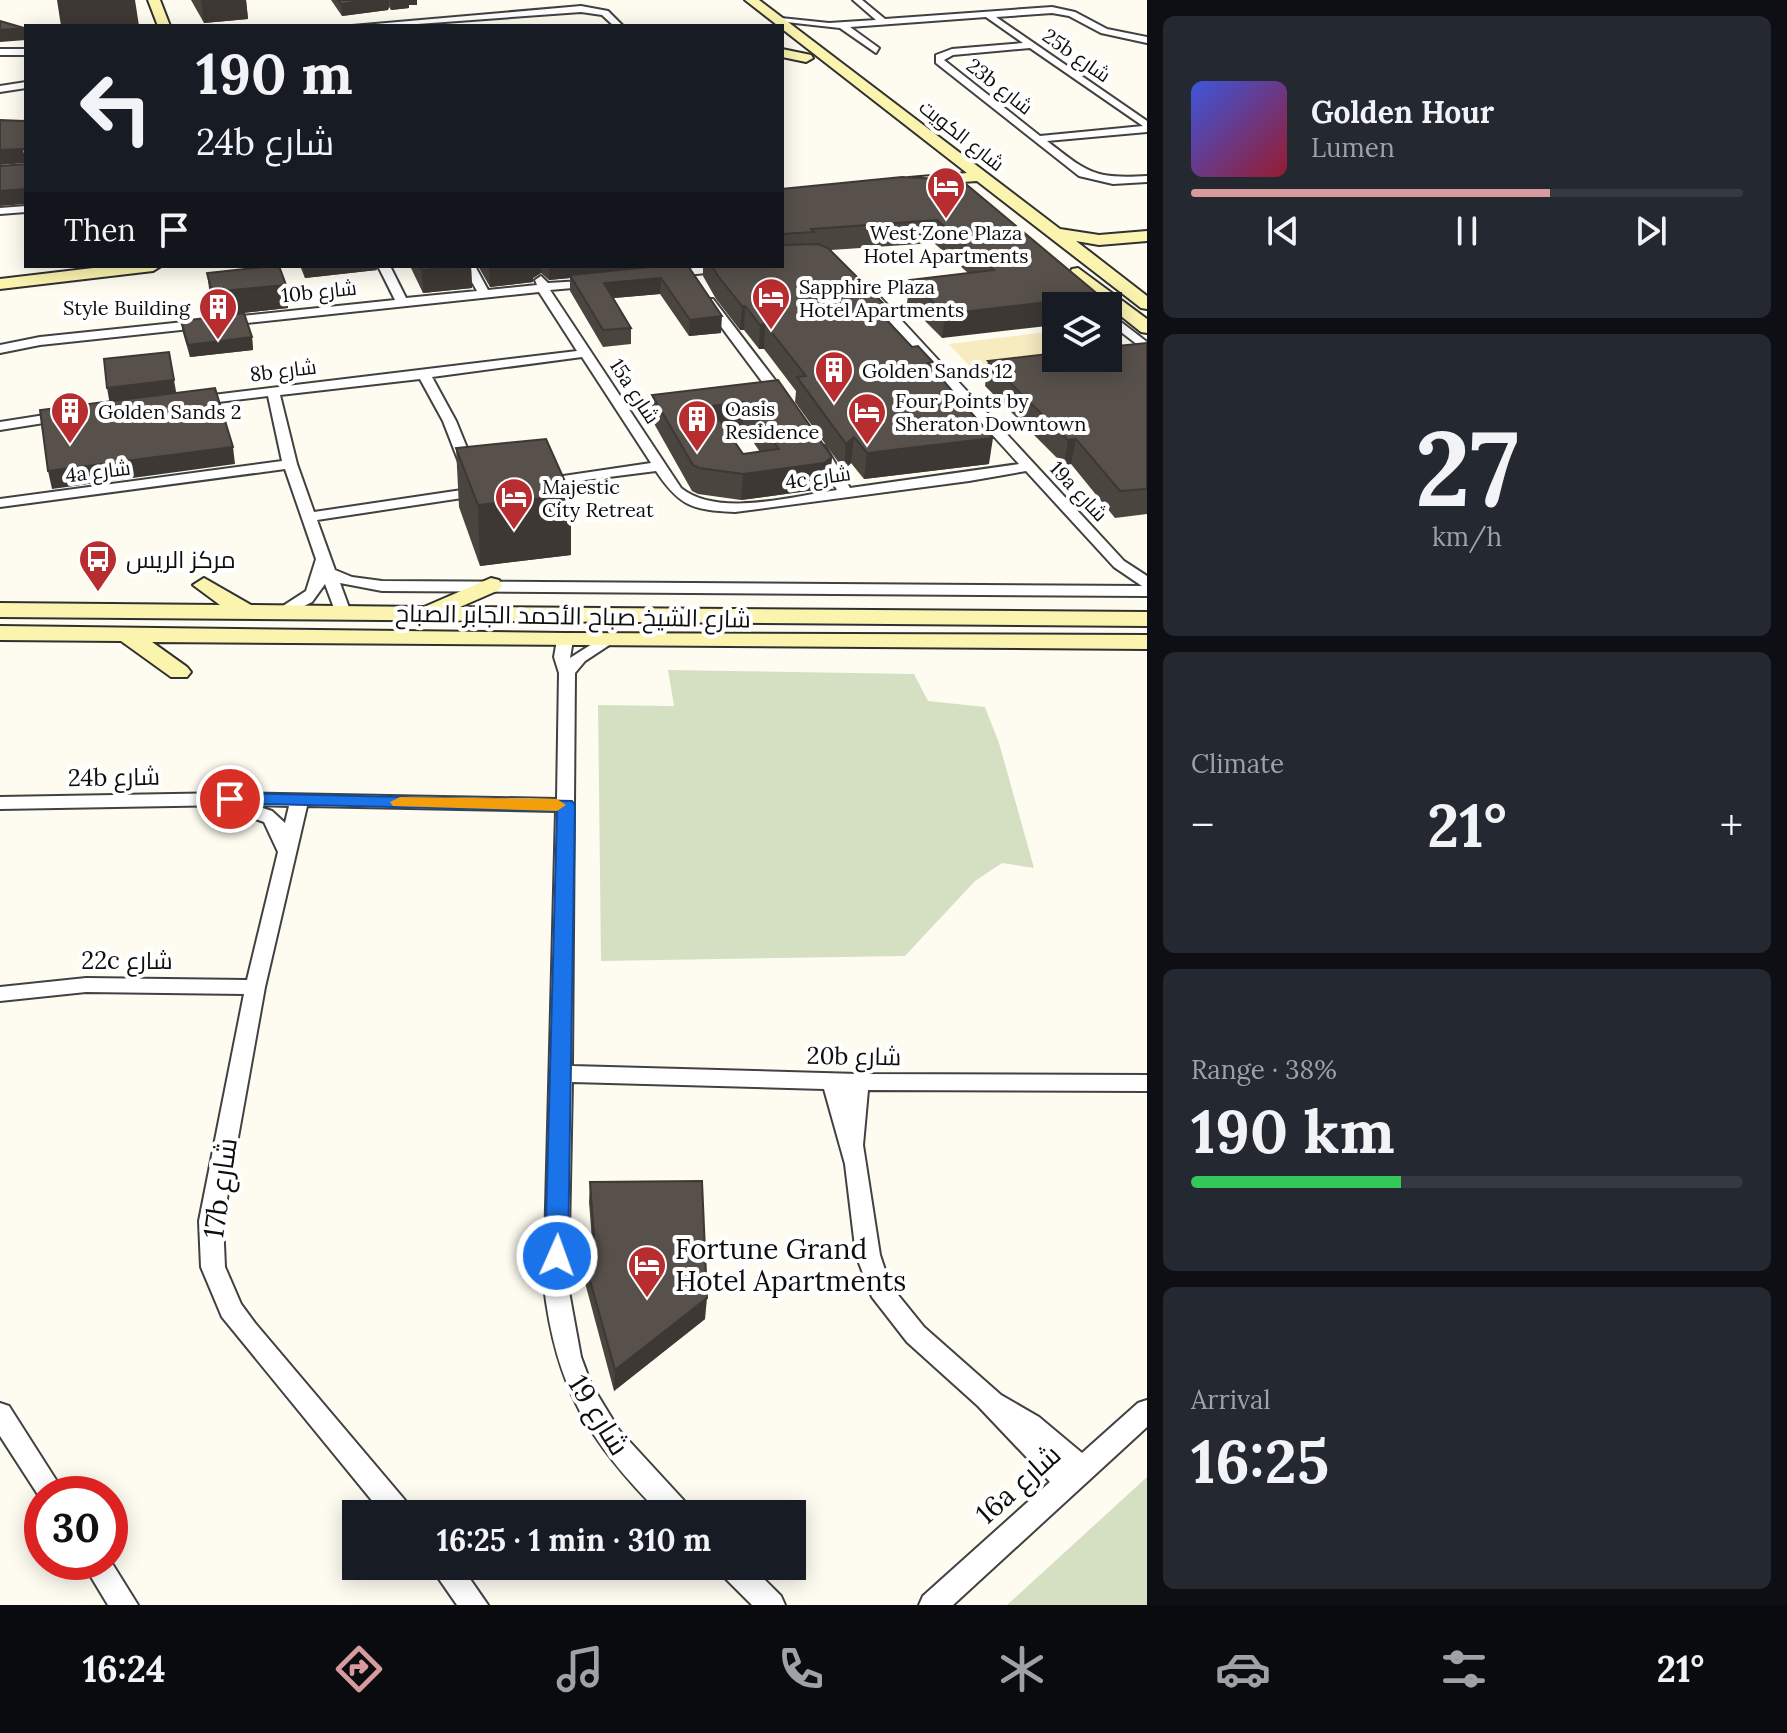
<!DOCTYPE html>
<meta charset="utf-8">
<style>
:root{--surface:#171b24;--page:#242831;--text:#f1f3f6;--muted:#9ea1a6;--line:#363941;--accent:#d79a9d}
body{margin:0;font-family:Lora,Cairo,serif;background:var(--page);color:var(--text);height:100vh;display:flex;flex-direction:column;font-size:30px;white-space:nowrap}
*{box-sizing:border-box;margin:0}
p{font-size:26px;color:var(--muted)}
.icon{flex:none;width:44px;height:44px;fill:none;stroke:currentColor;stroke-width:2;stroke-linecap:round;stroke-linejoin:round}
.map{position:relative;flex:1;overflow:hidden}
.details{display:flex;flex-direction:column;gap:16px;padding:16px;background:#0d0f14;width:640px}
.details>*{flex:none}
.top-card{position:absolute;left:24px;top:24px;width:760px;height:244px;border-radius:0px;box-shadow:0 4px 20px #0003;background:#171b24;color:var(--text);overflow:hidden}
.fabs{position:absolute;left:1042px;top:292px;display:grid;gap:16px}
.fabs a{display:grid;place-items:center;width:80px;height:80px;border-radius:0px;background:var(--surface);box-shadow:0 4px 20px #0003;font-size:40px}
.speed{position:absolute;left:24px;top:1476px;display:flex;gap:16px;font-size:40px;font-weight:700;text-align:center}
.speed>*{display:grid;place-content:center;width:104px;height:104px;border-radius:50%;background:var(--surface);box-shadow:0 4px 20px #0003;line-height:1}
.speed .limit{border:12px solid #d22;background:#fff;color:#111}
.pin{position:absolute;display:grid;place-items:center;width:68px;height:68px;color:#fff;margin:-34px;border:4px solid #fff;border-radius:50%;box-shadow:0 2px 8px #0007}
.me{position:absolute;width:88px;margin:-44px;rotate:2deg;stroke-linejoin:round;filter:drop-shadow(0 0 6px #0008)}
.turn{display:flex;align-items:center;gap:28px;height:168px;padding:0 40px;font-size:36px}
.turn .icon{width:104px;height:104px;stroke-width:2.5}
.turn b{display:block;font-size:56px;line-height:68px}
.then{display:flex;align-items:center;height:76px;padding:0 40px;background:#0003;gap:16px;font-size:30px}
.big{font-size:60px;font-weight:700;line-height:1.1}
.details .tile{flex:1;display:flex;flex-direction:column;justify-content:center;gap:12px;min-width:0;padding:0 28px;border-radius:12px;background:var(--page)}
.details .dial{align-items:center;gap:0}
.dial b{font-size:104px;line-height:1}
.song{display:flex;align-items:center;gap:24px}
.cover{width:96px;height:96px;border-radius:12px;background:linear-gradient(135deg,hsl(230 70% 55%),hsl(350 70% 35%))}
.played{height:8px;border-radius:4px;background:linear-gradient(90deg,var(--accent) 65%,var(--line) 65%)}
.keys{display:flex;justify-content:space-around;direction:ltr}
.heat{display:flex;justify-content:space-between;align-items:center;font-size:44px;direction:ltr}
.charge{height:12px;border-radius:6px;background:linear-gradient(90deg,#34c759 38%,var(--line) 0)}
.trip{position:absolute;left:342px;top:1500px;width:464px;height:80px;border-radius:0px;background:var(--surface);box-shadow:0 4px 20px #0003;font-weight:700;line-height:80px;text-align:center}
.tabs{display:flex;height:128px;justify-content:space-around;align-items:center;background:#090b0e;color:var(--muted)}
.tabs .icon{width:56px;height:56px}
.tabs .selected{color:var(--accent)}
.tabs b{font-size:36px;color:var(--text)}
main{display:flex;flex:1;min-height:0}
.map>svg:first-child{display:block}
</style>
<main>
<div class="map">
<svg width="1147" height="1605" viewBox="0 0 1147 1605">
<rect width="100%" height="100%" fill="#fefcf1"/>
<path fill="#f7ecbf" d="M1056,331v27h52v-27l35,31 -159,20 -35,-38z"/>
<g fill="#d5e0c2">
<path d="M668,670l246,4 14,27 57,6 14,36 35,125 -32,-5 -27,18 -70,75 -304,5 -3,-256 76,1z"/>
<path d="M1147,1477v128h-140z"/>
</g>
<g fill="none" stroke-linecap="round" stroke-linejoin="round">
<defs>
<g id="street">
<path d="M853,0h9l23,19 167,-12 23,5 32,17 40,8v6l-46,-10 -32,-17 -17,-3 -56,4 151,104v11l-100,9c41,32 47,38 100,35v6l-34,2 -34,-8 -143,-113v-8l16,-6 71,-6 -37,-26 -136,10 29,21 -3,5 -36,-25 -63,-7 4,-3 48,5 47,-3zM1030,48l113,78 -103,10 -96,-76 9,-5z"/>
<path d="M581,6l27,5 15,15h-9l-12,-11 -21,-3 -191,14h-38z"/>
<rect x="0" y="49" width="26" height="6"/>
<path d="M26,82v6l-26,4v-6z"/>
<path d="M26,206v6l-26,2v-6z"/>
<path d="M378,266h12l16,32 71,-7 -14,-25h12l13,24 49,-5 -2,-5 6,-4 7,7 51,-3v4l-4,2 -45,4 131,198c37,30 112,8 156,2l-24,-41 7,-4 5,1 25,42 169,-24 -150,-165 10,-3 245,265 23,15v20l-765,-5 -42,-8 11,30 -2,3h-12l-12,-32 -13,18 -32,16 -8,-5 34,-22 10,-32 -31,-90 -285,38v-8l282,-38 -14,-65 -75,9 -5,-1v-6l389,-47 -38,-59 -499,53 -40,8v-8l40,-8 355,-37zM582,357l69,106 -108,16 -7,4 2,3 118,-15c24,36 37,39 79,41l234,-31 57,-10 88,96 28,19 -760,-5 -30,-4 -17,-7 -18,-50 165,-25 7,-4 -7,-4 -168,25 -17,-48 -17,-69 140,-16 23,42 19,49 7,4 7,-4 -20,-49 -24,-44z"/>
<path d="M711,266h39l-6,3 -76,8 -6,-3 6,-3z"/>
<path d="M705,299h8l75,98v6h-10l-73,-98z"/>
<path d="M1108,312l39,30v10l-39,-30z"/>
<path d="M64,412l5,1v6l-69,11v-8z"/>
<path d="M565,635l8,5 -3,18 33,-21 6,-2 8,5 -32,21 -10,12 -3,393 286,8 289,1v16l-279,-1 -5,55 17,110 10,30 34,42 77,68 38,22 43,36 56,-50 9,-3v27l-194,178h-34l4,-9 127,-114 -72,-76 -71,-64 -35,-45 -16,-42 -11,-91 -21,-75 -252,-7 -4,204 13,71 10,27 28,46 69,75 4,9h-31c-72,-72 -105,-126 -117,-228l12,-475 -249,-5 -42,181 -42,234 2,46 16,37 14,19 154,182 4,9h-30l-161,-197 -21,-50 -2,-46 45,-227 -158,-2 -86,9v-14l86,-9 161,2 31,-128 -14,-30 -32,-11 -1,-6 -231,4v-12l230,-4 327,6 2,-126 -5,-16 3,-17zM253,805l36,1 -4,17 -13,-12z"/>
<path d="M0,1403l9,3 56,88h-23v7l-42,-65z"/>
<path d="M110,1560l28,45h-30l-26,-43h28z"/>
<path d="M430,1566h31l27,39h-31z"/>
<path d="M718,1566h33l30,30 4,9h-33l-30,-30z"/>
</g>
<g id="secondary">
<path d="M148,0h12l10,26h-12z"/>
<path d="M745,0h14l301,229 39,6 48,-4v10l-48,4 -23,-4 71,55v13l-6,-1 -164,-127 -73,5v-6l5,-2 58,-5z"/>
<path d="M782,49l29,6 2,3 -7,4 -24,-5z"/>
<path d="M110,266h51l-8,5 -153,18v-10z"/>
<path d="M1078,268l69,51v14l-6,-1 -69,-55 -2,-4 2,-4z"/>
<path d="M204,578l47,27 173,2 67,-29 8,2 3,5 -3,5 -39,17 687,5v14l-1147,-9v-14l220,2 -27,-20z"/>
<path d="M0,626l565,7 582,2v14l-995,-7 35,25 4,5 -4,5h-16l-50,-36 -121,-1z"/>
</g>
</defs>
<use href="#street" stroke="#414141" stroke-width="4"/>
<use href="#secondary" stroke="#303030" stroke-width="4"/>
<use href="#street" fill="#fff" fill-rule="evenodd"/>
<use href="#secondary" fill="#fbf4af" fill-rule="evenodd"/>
</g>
<g fill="#4b4540" fill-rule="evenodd">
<path d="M191,0h55l2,19 -44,4z"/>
<path d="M331,0h86v5h-8v3l-18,2 -2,-3 -1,3 -46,6z"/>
<path d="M902,177l198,119 -2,10h-42l-114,32 -35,-35 3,-23 58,-7 -34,-30 -103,7 58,73 44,46 56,95 -125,15 -13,-16 -7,7 -49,-68 1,-11 -32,-42h-5l-15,-19h-4l-24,-31 -13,-23v-10h79v-77z"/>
<path d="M300,266h76l1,4 -72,8z"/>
<path d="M410,266h61l1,22 -49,5z"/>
<path d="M478,266h210l33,67 -32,3 -29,-42 -47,4 18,30v16l-28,3 -33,-56v-13l-21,2 -8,-7 -8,5v4l-43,5z"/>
<path d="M207,273l79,12 2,23 -72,8 -6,-20z"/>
<path d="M181,321l71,16 1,13 -63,7 -7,-24z"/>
<path d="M1147,343v171l-32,4 -44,-54 -7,1 -79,-79 3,-25z"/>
<path d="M778,380l54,77 -3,26 -7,6 -81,11 -43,-6 -6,-3 -40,-71v-25zM743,427l17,25 -17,2 -17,-25z"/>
<path d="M456,448l115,107 -91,11 -21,-59z"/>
<path d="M590,1182l115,137 -91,72 -30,-112v-20l8,-18 -3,-39z"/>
</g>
<g fill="#3d3834">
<path d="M57,0h78l4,26h-78z"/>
<path d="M201,0h45l2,19 -44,4z"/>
<path d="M367,0h22v7l-1,3 -46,6 -1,-12z"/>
<path d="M390,0h27v5h-8v3l-18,2z"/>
<path d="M24,28l2,12 -26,2v-12z"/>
<path d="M23,149l3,14 -26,2v-15z"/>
<path d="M26,189v15l-26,2v-15z"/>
<path d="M303,266h73l1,4 -72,8z"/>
<path d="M460,266h11l1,22 -49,5 -1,-23z"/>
<path d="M489,266h52v7l-8,5v4l-43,5z"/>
<path d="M549,266h133l-112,9v3l-21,2z"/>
<path d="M661,278l-1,16 -57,5 1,-16z"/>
<path d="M286,285l2,23 -72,8 -4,-24z"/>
<path d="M1100,296l-2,10h-42v19l-114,13 3,-24z"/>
<path d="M742,306h3l-1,24h-4z"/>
<path d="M890,310l-2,24 -10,-23z"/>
<path d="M722,316l-1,17 -32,3 1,-16z"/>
<path d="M765,324l-1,25h-5l1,-24z"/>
<path d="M252,337l1,13 -63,7 -2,-12z"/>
<path d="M174,380l3,17 -67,8 -3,-17z"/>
<path d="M744,402l-1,25 -34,4 1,-25z"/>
<path d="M854,437l-3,26 -7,7 2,-26z"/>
<path d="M993,438l-4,26 -125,15 3,-26z"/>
<path d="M1076,439l-5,25 -7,1 4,-25z"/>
<path d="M233,447l2,17 -183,25 -4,-18z"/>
<path d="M832,457l-3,26 -7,6 -81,11 2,-26z"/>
<path d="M571,495v60l-91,11 -2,-61z"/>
<path d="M707,1298l-2,21 -91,72 1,-21z"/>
</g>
<g fill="#57504b" stroke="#3d3834" stroke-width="2" fill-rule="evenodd">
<path d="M338,0h29l-26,4z"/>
<path d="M0,21l24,7 -24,2z"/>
<path d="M26,118v33l-3,-2 -23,1v-30l24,1z"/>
<path d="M26,156v33l-26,2v-25l25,-2z"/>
<path d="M902,177l40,2 25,6 133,111 -155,18 -35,-34 84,-10 -57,-50 -126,9 3,3 -32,2v-45z"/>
<path d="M782,243l2,2 34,-1 10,4 62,62 -12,1 34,36 6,-1 15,16 -5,1 65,75 -126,15 -13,-16 -8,7 -49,-67 9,-1 -41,-52 -5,1 -15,-19h-3l-24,-30 -6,-10h70z"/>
<path d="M273,266h6l7,19 -74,7 -5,-19z"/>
<path d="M420,266h42l-40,4z"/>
<path d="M659,266h29l34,50 -32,4 -29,-42 -57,5 27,45 -28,2 -33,-55z"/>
<path d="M244,313l8,24 -64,8 -7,-24z"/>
<path d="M1147,343v146l-27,2 -44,-52 -8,1 -80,-79 68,-8v5h52v-11z"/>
<path d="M169,352l5,28 -67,8 -3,-29z"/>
<path d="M778,380l54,77 -8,6 -81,11 -44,-6 -6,-3 -41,-70zM744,402l35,47 -36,5 -33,-48z"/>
<path d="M215,388l18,59 -185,24 -8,-61z"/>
<path d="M546,439l25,56 -93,10 -22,-57z"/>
<path d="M702,1181l5,117 -92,72 -31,-111 10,-22 -4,-55z"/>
</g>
<path fill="#1a73e8" stroke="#114b97" stroke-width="2" d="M230,793l342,8 3,4 -7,451 -3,6 -8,3 -9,-3 -3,-6 12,-445 -334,-8 -2,-4 2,-4z"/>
<path fill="#f59e0b" d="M400,797l157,2 9,6 -9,6 -164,-5 -3,-4z"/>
<defs>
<symbol id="hotel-pin" viewBox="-11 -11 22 30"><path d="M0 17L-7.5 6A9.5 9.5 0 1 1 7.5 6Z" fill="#b82d30" stroke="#fff"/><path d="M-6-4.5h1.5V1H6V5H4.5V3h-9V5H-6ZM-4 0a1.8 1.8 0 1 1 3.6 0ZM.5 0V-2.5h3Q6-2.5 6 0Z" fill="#fff"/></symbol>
<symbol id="building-pin" viewBox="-11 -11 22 30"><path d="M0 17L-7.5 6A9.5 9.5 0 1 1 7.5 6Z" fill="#b82d30" stroke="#fff"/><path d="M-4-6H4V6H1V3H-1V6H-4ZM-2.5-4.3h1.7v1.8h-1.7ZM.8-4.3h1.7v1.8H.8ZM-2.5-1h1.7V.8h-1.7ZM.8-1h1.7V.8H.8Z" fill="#fff"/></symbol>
<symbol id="bus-pin" viewBox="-11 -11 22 30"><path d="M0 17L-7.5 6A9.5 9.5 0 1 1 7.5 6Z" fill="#b82d30" stroke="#fff"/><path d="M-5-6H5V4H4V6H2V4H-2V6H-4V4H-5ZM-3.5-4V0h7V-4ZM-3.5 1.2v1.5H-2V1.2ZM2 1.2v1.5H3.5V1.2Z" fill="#fff"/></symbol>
</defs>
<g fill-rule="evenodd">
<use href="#hotel-pin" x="924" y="164" width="44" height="60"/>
<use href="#hotel-pin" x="749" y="275" width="44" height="60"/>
<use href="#building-pin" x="196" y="285" width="44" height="60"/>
<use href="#building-pin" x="812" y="348" width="44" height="60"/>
<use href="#building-pin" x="48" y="389" width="44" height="60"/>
<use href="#hotel-pin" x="845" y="390" width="44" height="60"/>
<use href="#building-pin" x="675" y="397" width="44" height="60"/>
<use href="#hotel-pin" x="492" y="475" width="44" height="60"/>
<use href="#bus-pin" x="76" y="537" width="44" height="60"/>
<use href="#hotel-pin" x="625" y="1243" width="44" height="60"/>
</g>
<g text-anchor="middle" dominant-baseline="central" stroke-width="8" stroke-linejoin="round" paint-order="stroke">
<g font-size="20" fill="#0e0e0e" stroke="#fff">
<text transform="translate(1077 55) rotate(35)">25b شارع</text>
<text transform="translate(1000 86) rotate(38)">23b شارع</text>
<text transform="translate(962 135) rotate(38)">شارع الكويت</text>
<text transform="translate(319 291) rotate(-6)">10b شارع</text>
<text transform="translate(283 370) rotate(-7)">8b شارع</text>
<text transform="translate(635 391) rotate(57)">15a شارع</text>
<text transform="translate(98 471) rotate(-7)">4a شارع</text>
<text transform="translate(818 477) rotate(-8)">4c شارع</text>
<text transform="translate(1079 491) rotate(47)">19a شارع</text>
</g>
<g font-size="20" fill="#0e0e0e" stroke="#fff" text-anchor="start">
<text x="946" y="232" text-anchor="middle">West Zone Plaza<tspan x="946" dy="23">Hotel Apartments</tspan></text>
<text x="799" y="286">Sapphire Plaza<tspan x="799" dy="23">Hotel Apartments</tspan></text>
<text x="190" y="307" text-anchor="end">Style Building</text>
<text x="862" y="370">Golden Sands 12</text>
<text x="895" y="400">Four Points by<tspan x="895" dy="23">Sheraton Downtown</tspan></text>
<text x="725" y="408">Oasis<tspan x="725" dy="23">Residence</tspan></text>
<text x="98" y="411">Golden Sands 2</text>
<text x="542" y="486">Majestic<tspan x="542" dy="23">City Retreat</tspan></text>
</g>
<g font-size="24" fill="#0e0e0e" stroke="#fff" text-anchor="start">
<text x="126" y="559">مركز الريس</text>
</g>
<g font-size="24" fill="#0e0e0e" stroke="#fff">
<text transform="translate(573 616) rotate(1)">شارع الشيخ صباح الأحمد الجابر الصباح</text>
<text transform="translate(114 777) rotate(-1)">24b شارع</text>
<text x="127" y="960">22c شارع</text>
<text transform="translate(854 1056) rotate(1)">20b شارع</text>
</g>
<g font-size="28" fill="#0e0e0e" stroke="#fff">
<text transform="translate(220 1188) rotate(-82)">17b شارع</text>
<text transform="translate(599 1415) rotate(58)">شارع 19</text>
<text transform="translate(1018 1484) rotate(-42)">16a شارع</text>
</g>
<g font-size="28" fill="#0e0e0e" stroke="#fff" text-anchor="start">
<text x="675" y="1249">Fortune Grand<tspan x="675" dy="32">Hotel Apartments</tspan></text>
</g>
</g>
</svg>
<div class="fabs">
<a><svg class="icon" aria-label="layers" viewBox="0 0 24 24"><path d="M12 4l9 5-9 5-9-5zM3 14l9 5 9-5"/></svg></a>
</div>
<div class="speed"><div class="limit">30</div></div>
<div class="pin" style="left:230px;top:799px;background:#d93025"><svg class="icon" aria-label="arrive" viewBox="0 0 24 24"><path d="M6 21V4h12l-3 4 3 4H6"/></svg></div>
<svg class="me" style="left:557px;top:1256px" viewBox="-20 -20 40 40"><circle r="17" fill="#1a73e8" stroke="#fff" stroke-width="3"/><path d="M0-11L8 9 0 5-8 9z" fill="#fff"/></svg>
<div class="trip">16:25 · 1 min · 310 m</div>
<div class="top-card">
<div class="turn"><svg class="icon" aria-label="left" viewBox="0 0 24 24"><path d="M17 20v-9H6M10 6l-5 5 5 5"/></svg><div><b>190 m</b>24b شارع</div></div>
<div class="then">Then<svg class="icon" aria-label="arrive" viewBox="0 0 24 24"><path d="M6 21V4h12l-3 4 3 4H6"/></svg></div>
</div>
</div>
<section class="details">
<div class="tile">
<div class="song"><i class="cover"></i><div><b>Golden Hour</b><p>Lumen</p></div></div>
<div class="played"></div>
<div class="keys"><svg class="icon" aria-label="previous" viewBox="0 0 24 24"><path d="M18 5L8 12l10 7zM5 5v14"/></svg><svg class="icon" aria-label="pause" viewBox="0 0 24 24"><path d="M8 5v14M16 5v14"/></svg><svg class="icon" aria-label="next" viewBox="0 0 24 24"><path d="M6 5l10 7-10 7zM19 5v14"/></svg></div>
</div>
<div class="tile dial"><b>27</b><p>km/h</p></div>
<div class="tile"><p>Climate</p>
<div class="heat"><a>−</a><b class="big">21°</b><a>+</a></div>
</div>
<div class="tile"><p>Range · 38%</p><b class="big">190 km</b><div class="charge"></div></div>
<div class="tile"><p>Arrival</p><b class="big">16:25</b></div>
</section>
</main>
<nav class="tabs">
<b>16:24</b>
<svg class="icon selected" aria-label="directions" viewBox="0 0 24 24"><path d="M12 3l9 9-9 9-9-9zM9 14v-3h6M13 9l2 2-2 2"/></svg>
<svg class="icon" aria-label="music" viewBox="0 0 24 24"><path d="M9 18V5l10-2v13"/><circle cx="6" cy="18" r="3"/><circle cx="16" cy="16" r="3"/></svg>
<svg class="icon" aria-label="phone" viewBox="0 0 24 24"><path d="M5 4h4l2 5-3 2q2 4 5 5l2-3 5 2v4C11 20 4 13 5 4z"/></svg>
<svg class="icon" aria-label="climate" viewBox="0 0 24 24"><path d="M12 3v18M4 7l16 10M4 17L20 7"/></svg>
<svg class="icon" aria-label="car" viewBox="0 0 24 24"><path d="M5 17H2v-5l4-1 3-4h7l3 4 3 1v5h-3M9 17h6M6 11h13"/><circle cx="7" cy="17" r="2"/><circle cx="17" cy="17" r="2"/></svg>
<svg class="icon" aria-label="filters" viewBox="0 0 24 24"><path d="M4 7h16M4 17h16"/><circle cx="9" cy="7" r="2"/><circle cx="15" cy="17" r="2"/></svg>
<b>21°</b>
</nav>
